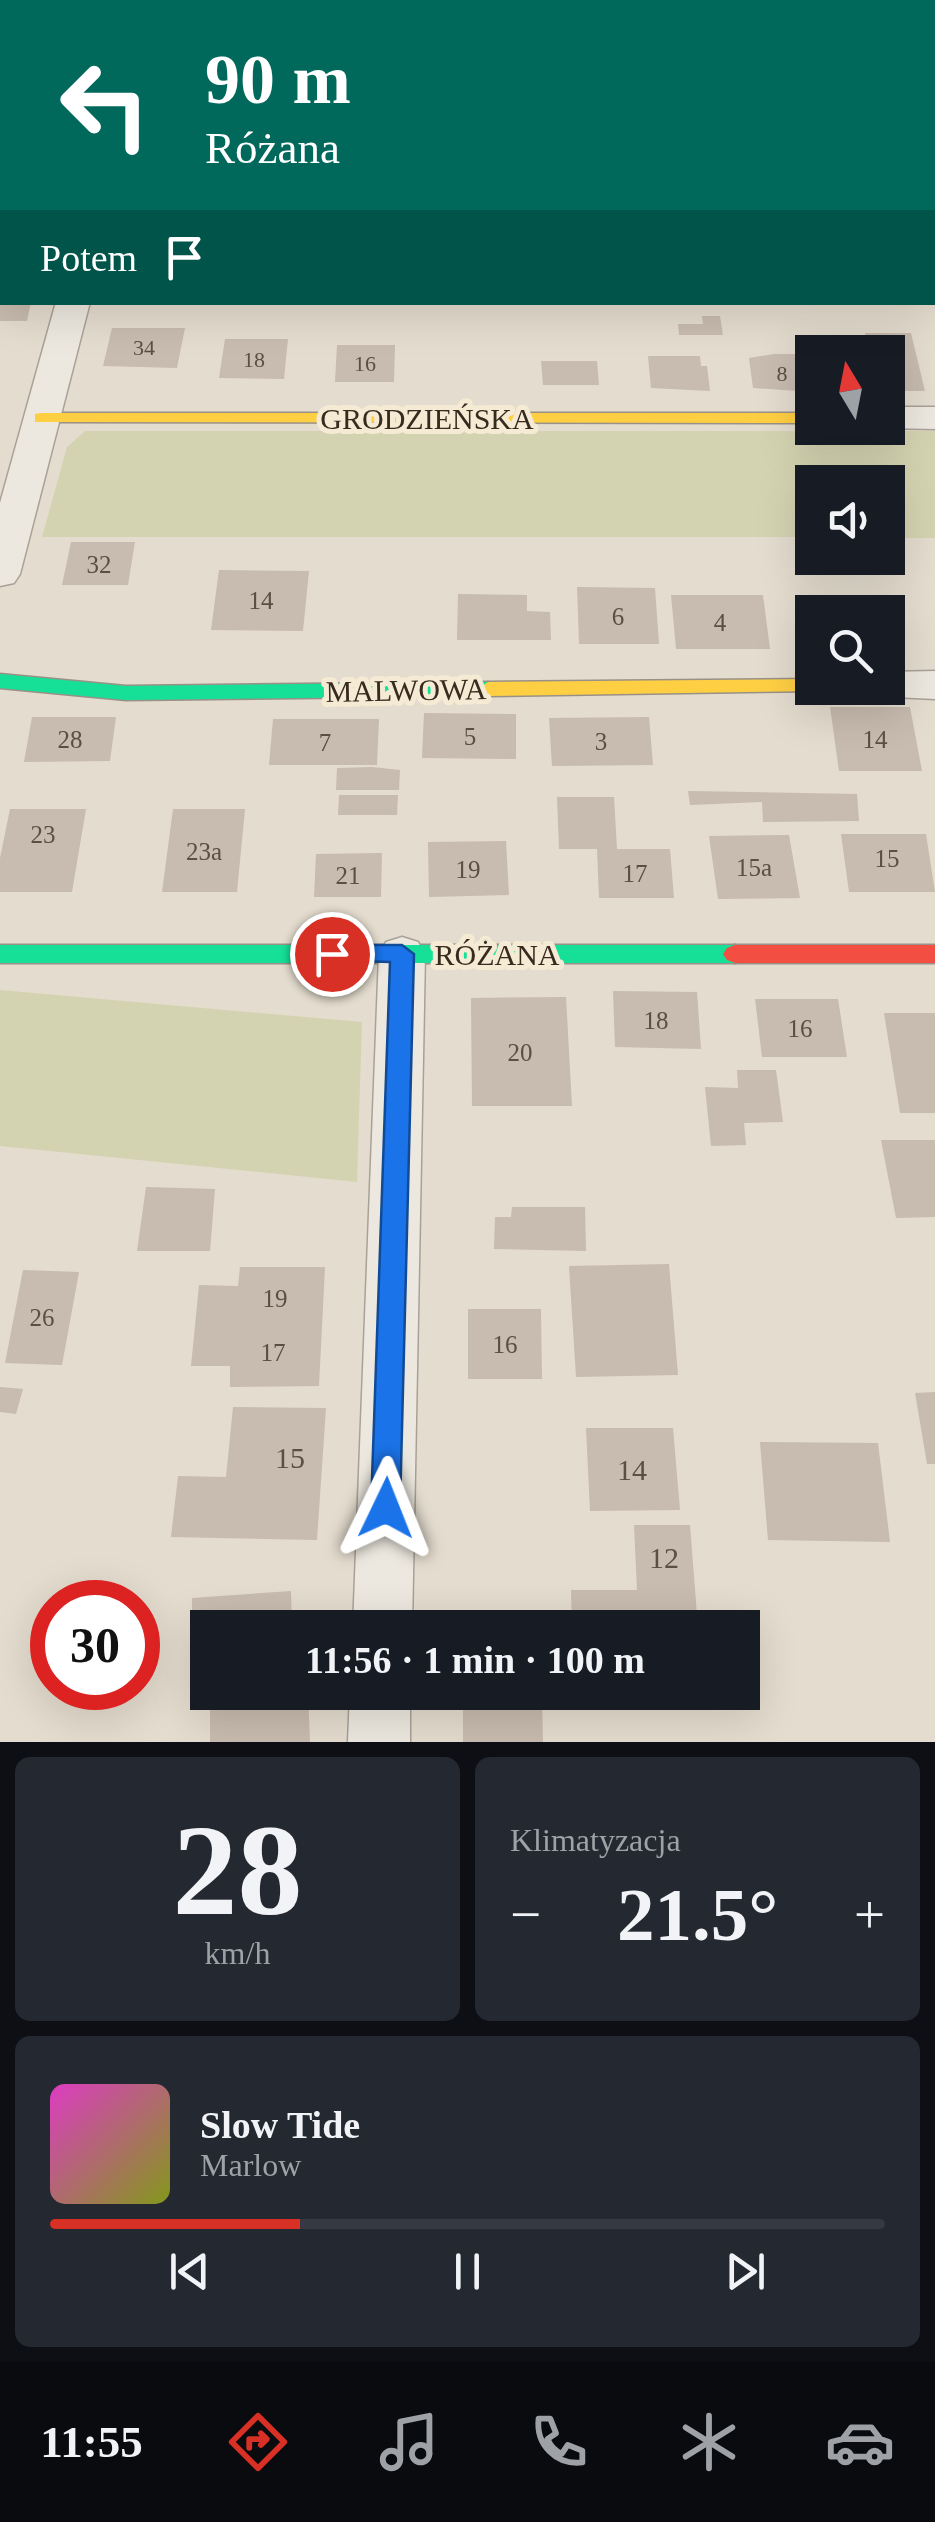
<!DOCTYPE html>
<html lang="pl">
<meta charset="utf-8">
<style>
:root{--surface:#171b24;--page:#242831;--text:#f1f3f6;--muted:#9ea1a6;--line:#363941;--accent:#d93025}
body{margin:0;font-family:"Times New Roman",serif;background:var(--page);color:var(--text);height:100vh;display:flex;flex-direction:column;font-size:38px;white-space:nowrap}
*{box-sizing:border-box;margin:0}
p{font-size:32px;color:var(--muted)}
.icon{flex:none;width:55px;height:55px;fill:none;stroke:currentColor;stroke-width:2;stroke-linecap:round;stroke-linejoin:round}
.map{position:relative;height:1742px;overflow:hidden}
.drawer{display:flex;flex-direction:column;gap:15px;padding:15px;background:#0d0f14;flex:1}
.drawer>*{flex:none}
.banner{position:absolute;left:0px;top:0px;width:935px;height:305px;box-shadow:0 10px 40px #0002;background:#00695c;color:#fff;overflow:hidden}
.needle{width:65px;rotate:350deg}
.controls{position:absolute;left:795px;top:335px;display:grid;gap:20px}
.controls a{display:grid;place-items:center;width:110px;height:110px;border-radius:0px;background:var(--surface);box-shadow:0 10px 40px #0002;font-size:50px}
.speed{position:absolute;left:30px;top:1580px;display:flex;gap:20px;font-size:50px;font-weight:700;text-align:center}
.speed>*{display:grid;place-content:center;width:130px;height:130px;border-radius:50%;background:var(--surface);box-shadow:0 10px 40px #0002;line-height:1}
.speed .limit{border:15px solid #d22;background:#fff;color:#111}
.pin{position:absolute;display:grid;place-items:center;width:85px;height:85px;color:#fff;margin:-42px;border:5px solid #fff;border-radius:50%;box-shadow:0 2px 10px #0007}
.me{position:absolute;width:110px;margin:-55px;rotate:2deg;stroke-linejoin:round;filter:drop-shadow(0 0 8px #0008)}
.turn{display:flex;align-items:center;gap:35px;height:210px;padding:0 40px;font-size:45px}
.turn .icon{width:130px;height:130px;stroke-width:2.5}
.turn b{display:block;font-size:70px;line-height:85px}
.then{display:flex;align-items:center;height:95px;padding:0 40px;background:#0003;gap:20px;font-size:38px}
.big{font-size:75px;font-weight:600;line-height:1.1}
.drawer .widget{flex:1;display:flex;flex-direction:column;justify-content:center;gap:15px;min-width:0;padding:0 35px;border-radius:15px;background:var(--page)}
.drawer .dial{align-items:center;gap:0}
.dial b{font-size:130px;line-height:1}
.song{display:flex;align-items:center;gap:30px}
.cover{width:120px;height:120px;border-radius:15px;background:linear-gradient(135deg,hsl(310 70% 55%),hsl(70 70% 35%))}
.played{height:10px;border-radius:5px;background:linear-gradient(90deg,var(--accent) 30%,var(--line) 30%)}
.keys{display:flex;justify-content:space-around;direction:ltr}
.heat{display:flex;justify-content:space-between;align-items:center;font-size:55px;direction:ltr}
.drawer .tiles{flex:1;display:grid;gap:15px;grid-template-columns:1fr 1fr}
.widget:last-child{grid-column:span 2}
.trip{position:absolute;left:190px;top:1610px;width:570px;height:100px;border-radius:0px;background:var(--surface);box-shadow:0 10px 40px #0002;font-weight:600;line-height:100px;text-align:center}
.tabs{display:flex;height:160px;justify-content:space-around;align-items:center;background:#090b0e;color:var(--muted)}
.tabs .icon{width:70px;height:70px}
.tabs .on{color:var(--accent)}
.tabs b{font-size:45px;color:var(--text)}
.map>svg:first-child{display:block}
</style>
<div class="map">
<svg width="935" height="1742" viewBox="0 0 935 1742">
<rect width="100%" height="100%" fill="#e4dcce"/>
<g fill="#d4d3b1">
<path d="M85,431h850v107h-47v-56h-76v55h-770l25,-90z"/>
<path d="M0,990l362,32 -5,160 -357,-36z"/>
</g>
<g fill="#c8bbaf">
<path d="M0,302h31l-4,19h-27z"/>
<path d="M702,316h18l3,19h-44l-1,-11h25z"/>
<path d="M112,328h73l-8,40 -74,-2z"/>
<path d="M865,333h46l14,58h-37v-39h-18z"/>
<path d="M225,339h63l-4,40 -65,-1z"/>
<path d="M337,345h58l-1,37h-59z"/>
<path d="M774,354h38v38l-59,-4 -4,-30z"/>
<path d="M648,356h52l1,10h6l3,25 -59,-3z"/>
<path d="M541,361h56l2,24h-56z"/>
<path d="M71,542h64l-7,43h-66z"/>
<path d="M219,570l90,1 -6,60 -92,-1z"/>
<path d="M577,587l78,1 4,56h-80z"/>
<path d="M458,594l69,1v16l23,1 1,28h-94z"/>
<path d="M671,595h92l7,54h-94z"/>
<path d="M804,596l75,1 3,15h-70l-2,33z"/>
<path d="M830,707h80l12,64h-83z"/>
<path d="M424,713l92,1v45l-94,-1z"/>
<path d="M32,717h84l-6,44 -86,1z"/>
<path d="M649,717l4,48 -101,1 -3,-48z"/>
<path d="M273,719h106l-2,46h-108z"/>
<path d="M372,767l28,3 -1,20h-63l1,-22z"/>
<path d="M688,791l169,3 2,27 -96,1 -1,-20 -72,3z"/>
<path d="M339,795h59l-1,20h-59z"/>
<path d="M557,797h57l3,52h53l4,49h-75l-2,-49h-38z"/>
<path d="M10,809h76l-14,83h-72v-34z"/>
<path d="M173,809h72l-8,83h-75z"/>
<path d="M841,834h85l9,58h-86z"/>
<path d="M789,835l11,63 -82,1 -9,-63z"/>
<path d="M506,841l3,54 -80,2 -1,-55z"/>
<path d="M382,853l-1,44h-67l2,-43z"/>
<path d="M613,991l84,1 4,57 -86,-2z"/>
<path d="M566,997l6,109h-100l-1,-108z"/>
<path d="M755,999h83l9,58h-85z"/>
<path d="M884,1013h51v100h-35z"/>
<path d="M737,1070h39l7,52 -39,1 2,22 -35,1 -6,-59 33,1z"/>
<path d="M881,1140h54v77l-39,1z"/>
<path d="M146,1187l69,2 -5,62h-73z"/>
<path d="M512,1207h73l1,44 -92,-2 1,-32h16z"/>
<path d="M669,1264l9,111 -102,2 -7,-111z"/>
<path d="M240,1267h85l-6,119 -89,1v-21h-39l8,-81 39,1z"/>
<path d="M23,1270l56,2 -17,93 -57,-2z"/>
<path d="M468,1309h73l1,70h-74z"/>
<path d="M0,1387l23,2 -7,25 -16,-2z"/>
<path d="M935,1392v72h-8l-12,-71z"/>
<path d="M233,1407l93,1 -9,132 -146,-3 7,-61 48,1z"/>
<path d="M586,1428h87l7,82 -90,1z"/>
<path d="M760,1442l118,1 12,99 -122,-2z"/>
<path d="M634,1525h56l8,103h-126l-1,-38h66z"/>
<path d="M291,1591l1,37h-84v39l-16,1v-70z"/>
<path d="M210,1692h98l2,50h-100z"/>
<path d="M463,1692h79l1,50h-80z"/>
</g>
<g fill="none" stroke-linecap="round" stroke-linejoin="round">
<defs>
<g id="street">
<path d="M122,0h32l1,2h-32z"/>
<path d="M677,0h31l1,2h-31z"/>
<path d="M932,152h3v20l-3,-1z"/>
<rect x="932" y="205" width="3" height="20"/>
<path d="M56,302h34l-70,272 -6,9 -14,3v-83z"/>
<path d="M888,407h47v22l-53,-1h6z"/>
<path d="M935,671v28l-62,-3 -5,-8h20v-16z"/>
<path d="M402,937l16,5 7,12 -13,674h-59l26,-674 7,-12z"/>
<path d="M350,1692h60v50h-62z"/>
</g>
<g id="fast">
<path d="M0,674l126,12 362,-4 10,7 -10,7 -362,4 -126,-12z"/>
<path d="M0,945h735l8,3 4,6 -4,6 -8,3h-735z"/>
</g>
<g id="slow">
<path d="M41,413h771v10l-777,-1v-8z"/>
<path d="M812,679v9h9l-2,3 -331,5 -10,-7 10,-7z"/>
</g>
<path id="jam" d="M735,945h200v18h-200l-8,-3 -4,-6 4,-6z"/>
</defs>
<use href="#street" stroke="#a9a197" stroke-width="3"/>
<use href="#fast" stroke="#999187" stroke-width="3"/>
<use href="#slow" stroke="#999187" stroke-width="3"/>
<use href="#jam" stroke="#999187" stroke-width="3"/>
<use href="#street" fill="#ece8df" fill-rule="evenodd"/>
<use href="#fast" fill="#16e098" fill-rule="evenodd"/>
<use href="#slow" fill="#ffcf43" fill-rule="evenodd"/>
<use href="#jam" fill="#f24e42" fill-rule="evenodd"/>
</g>
<path fill="#1a73e8" stroke="#114b97" stroke-width="2.5" d="M332,945h70l12,9 -14,554 -4,10 -10,3 -10,-3 -5,-10 19,-546 -66,-2 -4,-6z"/>
<g text-anchor="middle" dominant-baseline="central" stroke-width="10" stroke-linejoin="round" paint-order="stroke">
<g font-size="22" fill="#5c4e43">
<text x="144" y="347">34</text>
<text x="254" y="359">18</text>
<text x="365" y="363">16</text>
<text x="782" y="373">8</text>
</g>
<g font-size="25" fill="#5c4e43">
<text x="99" y="564">32</text>
<text x="261" y="600">14</text>
<text x="618" y="616">6</text>
<text x="720" y="622">4</text>
<text x="470" y="736">5</text>
<text x="70" y="739">28</text>
<text x="875" y="739">14</text>
<text x="601" y="741">3</text>
<text x="325" y="742">7</text>
<text x="43" y="834">23</text>
<text x="204" y="851">23a</text>
<text x="887" y="858">15</text>
<text x="754" y="867">15a</text>
<text x="468" y="869">19</text>
<text x="635" y="873">17</text>
<text x="348" y="875">21</text>
<text x="656" y="1020">18</text>
<text x="800" y="1028">16</text>
<text x="520" y="1052">20</text>
<text x="275" y="1298">19</text>
<text x="42" y="1317">26</text>
<text x="505" y="1344">16</text>
<text x="273" y="1352">17</text>
</g>
<g font-size="30" fill="#382a1f" stroke="#f5ead4">
<text x="427" y="418">GRODZIEŃSKA</text>
<text transform="translate(406 690) rotate(-1)">MALWOWA</text>
<text x="497" y="954">RÓŻANA</text>
</g>
<g font-size="30" fill="#5c4e43">
<text x="290" y="1457">15</text>
<text x="632" y="1469">14</text>
<text x="664" y="1557">12</text>
</g>
</g>
</svg>
<div class="controls">
<a><svg class="needle" viewBox="-14 -14 28 28"><path d="M0-13l5 13h-10z" fill="#e53935"/><path d="M0 13l5-13h-10z" fill="#9ea1a6"/></svg></a>
<a><svg class="icon" aria-label="sound" viewBox="0 0 24 24"><path d="M4 9h4l5-4v14l-5-4H4zM17 9q2 3 0 6"/></svg></a>
<a><svg class="icon" aria-label="search" viewBox="0 0 24 24"><circle cx="10" cy="10" r="6"/><path d="M15 15l6 6"/></svg></a>
</div>
<div class="speed"><div class="limit">30</div></div>
<div class="pin" style="left:332px;top:954px;background:#d93025"><svg class="icon" aria-label="arrive" viewBox="0 0 24 24"><path d="M6 21V4h12l-3 4 3 4H6"/></svg></div>
<svg class="me" style="left:386px;top:1508px" viewBox="-20 -20 40 40"><path d="M0-17L14 15 0 8-14 15z" fill="#1a73e8" stroke="#fff" stroke-width="4"/></svg>
<div class="trip">11:56 · 1 min · 100 m</div>
<div class="banner">
<div class="turn"><svg class="icon" aria-label="left" viewBox="0 0 24 24"><path d="M17 20v-9H6M10 6l-5 5 5 5"/></svg><div><b>90 m</b>Różana</div></div>
<div class="then">Potem<svg class="icon" aria-label="arrive" viewBox="0 0 24 24"><path d="M6 21V4h12l-3 4 3 4H6"/></svg></div>
</div>
</div>
<section class="drawer">
<div class="tiles">
<div class="widget dial"><b>28</b><p>km/h</p></div>
<div class="widget"><p>Klimatyzacja</p>
<div class="heat"><a>−</a><b class="big">21.5°</b><a>+</a></div>
</div>
<div class="widget">
<div class="song"><i class="cover"></i><div><b>Slow Tide</b><p>Marlow</p></div></div>
<div class="played"></div>
<div class="keys"><svg class="icon" aria-label="previous" viewBox="0 0 24 24"><path d="M18 5L8 12l10 7zM5 5v14"/></svg><svg class="icon" aria-label="pause" viewBox="0 0 24 24"><path d="M8 5v14M16 5v14"/></svg><svg class="icon" aria-label="next" viewBox="0 0 24 24"><path d="M6 5l10 7-10 7zM19 5v14"/></svg></div>
</div>
</div>
</section>
<nav class="tabs">
<b>11:55</b>
<svg class="icon on" aria-label="directions" viewBox="0 0 24 24"><path d="M12 3l9 9-9 9-9-9zM9 14v-3h6M13 9l2 2-2 2"/></svg>
<svg class="icon" aria-label="music" viewBox="0 0 24 24"><path d="M9 18V5l10-2v13"/><circle cx="6" cy="18" r="3"/><circle cx="16" cy="16" r="3"/></svg>
<svg class="icon" aria-label="phone" viewBox="0 0 24 24"><path d="M5 4h4l2 5-3 2q2 4 5 5l2-3 5 2v4C11 20 4 13 5 4z"/></svg>
<svg class="icon" aria-label="climate" viewBox="0 0 24 24"><path d="M12 3v18M4 7l16 10M4 17L20 7"/></svg>
<svg class="icon" aria-label="car" viewBox="0 0 24 24"><path d="M5 17H2v-5l4-1 3-4h7l3 4 3 1v5h-3M9 17h6M6 11h13"/><circle cx="7" cy="17" r="2"/><circle cx="17" cy="17" r="2"/></svg>
</nav>
